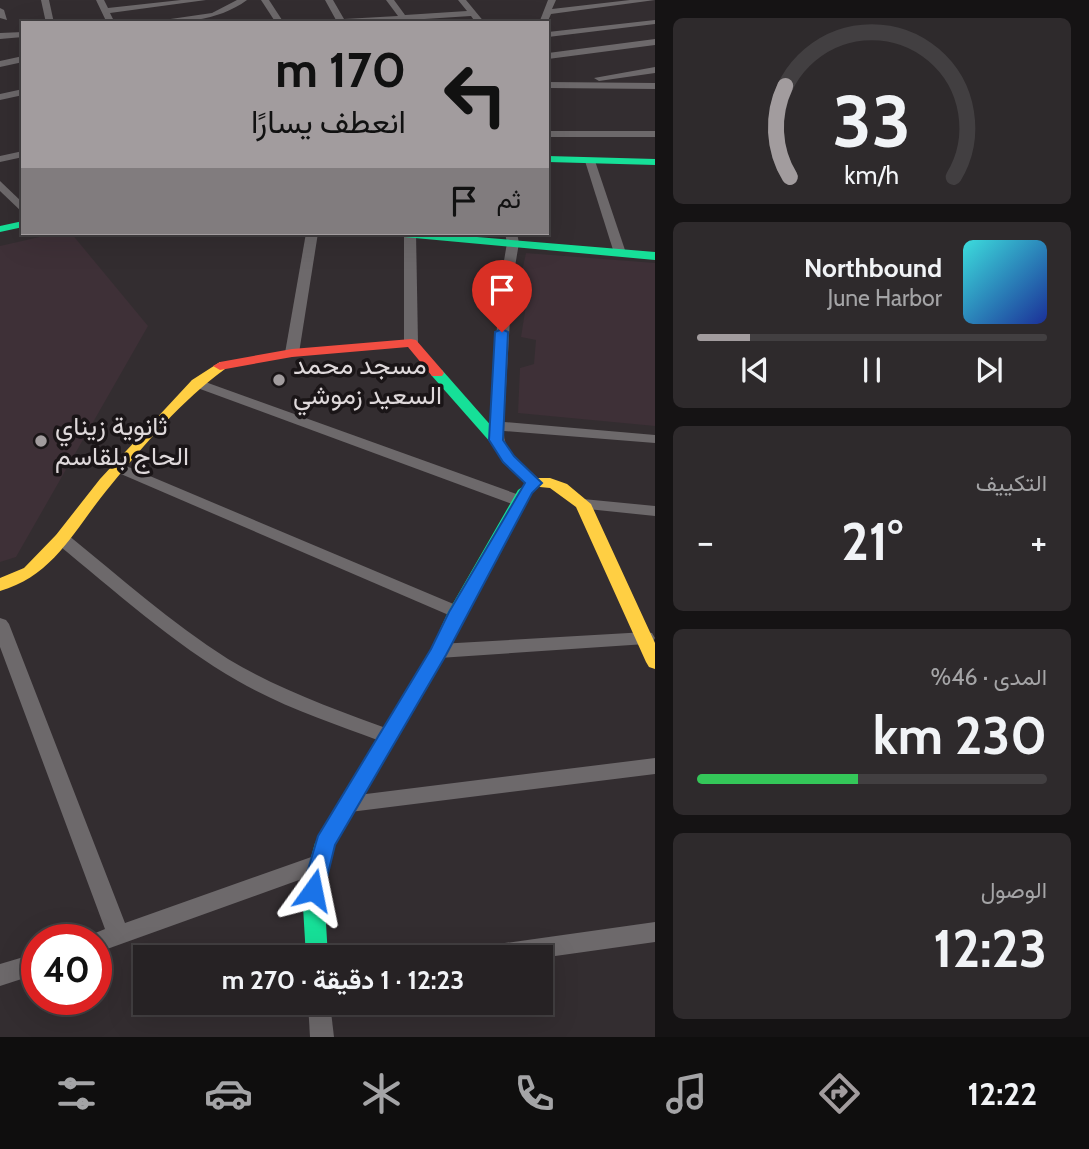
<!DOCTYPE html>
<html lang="ar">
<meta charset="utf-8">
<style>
:root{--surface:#262224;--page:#2e2a2c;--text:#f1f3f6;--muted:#a4a4a6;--line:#423f41;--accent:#a29c9e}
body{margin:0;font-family:Cabin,Vazirmatn,sans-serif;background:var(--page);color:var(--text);direction:rtl;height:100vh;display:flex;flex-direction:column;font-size:26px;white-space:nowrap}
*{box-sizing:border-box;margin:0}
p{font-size:23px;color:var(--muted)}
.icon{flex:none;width:38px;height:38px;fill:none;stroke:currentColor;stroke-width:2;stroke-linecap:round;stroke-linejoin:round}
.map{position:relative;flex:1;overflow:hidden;direction:ltr}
.sheet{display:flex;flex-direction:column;gap:18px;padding:18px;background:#151314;width:434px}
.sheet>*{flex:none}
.hud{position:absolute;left:21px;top:21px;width:528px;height:214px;border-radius:0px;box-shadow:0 7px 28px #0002,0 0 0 2px var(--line);direction:rtl;background:#a29c9e;color:#111;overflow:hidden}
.speed{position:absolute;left:21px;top:924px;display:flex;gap:14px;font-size:35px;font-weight:700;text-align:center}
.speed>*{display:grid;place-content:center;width:91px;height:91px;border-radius:50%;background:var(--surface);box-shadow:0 7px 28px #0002,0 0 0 2px var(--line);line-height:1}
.speed .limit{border:10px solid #d22;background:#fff;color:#111}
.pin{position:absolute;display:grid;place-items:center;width:60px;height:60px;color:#fff;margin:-72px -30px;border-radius:50% 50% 50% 0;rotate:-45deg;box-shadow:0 0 7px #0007}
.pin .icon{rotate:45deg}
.me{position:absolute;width:77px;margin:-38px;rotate:12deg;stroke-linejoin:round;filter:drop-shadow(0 0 5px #0008)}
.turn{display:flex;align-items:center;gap:24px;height:147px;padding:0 28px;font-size:32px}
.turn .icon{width:91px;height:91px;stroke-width:2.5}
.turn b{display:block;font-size:49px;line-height:60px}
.then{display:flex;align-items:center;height:66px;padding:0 28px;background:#0003;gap:14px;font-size:26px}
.big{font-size:52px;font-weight:700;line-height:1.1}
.sheet .card{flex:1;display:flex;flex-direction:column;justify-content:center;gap:10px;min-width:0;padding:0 24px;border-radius:10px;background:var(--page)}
.sheet .dial{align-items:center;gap:0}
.dial svg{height:182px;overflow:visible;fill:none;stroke:var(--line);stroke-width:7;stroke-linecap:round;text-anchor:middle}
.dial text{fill:var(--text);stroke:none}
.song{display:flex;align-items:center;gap:21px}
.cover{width:84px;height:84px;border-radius:10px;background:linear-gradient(135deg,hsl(180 70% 55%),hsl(230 70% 35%))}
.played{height:7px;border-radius:4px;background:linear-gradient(90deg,var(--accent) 15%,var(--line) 15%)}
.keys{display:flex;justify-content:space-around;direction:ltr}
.heat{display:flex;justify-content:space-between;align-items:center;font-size:38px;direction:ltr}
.charge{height:10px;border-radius:5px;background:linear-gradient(90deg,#34c759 46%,var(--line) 0)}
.trip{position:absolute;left:133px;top:945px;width:420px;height:70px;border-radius:0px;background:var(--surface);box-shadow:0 7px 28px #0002,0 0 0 2px var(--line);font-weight:700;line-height:70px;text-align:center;direction:rtl}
.dock{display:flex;height:112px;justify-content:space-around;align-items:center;background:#0f0e0e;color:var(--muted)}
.dock .icon{width:49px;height:49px}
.dock .current{color:var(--accent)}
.dock b{font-size:32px;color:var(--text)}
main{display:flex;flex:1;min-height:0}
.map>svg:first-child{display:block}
</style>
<main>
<section class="sheet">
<div class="card dial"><svg viewBox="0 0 100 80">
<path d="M14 69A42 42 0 1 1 86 69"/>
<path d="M14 69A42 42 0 0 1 12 29" stroke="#a29c9e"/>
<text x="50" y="56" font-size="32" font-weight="700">33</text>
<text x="50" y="72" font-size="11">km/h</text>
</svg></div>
<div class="card">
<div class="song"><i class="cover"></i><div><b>Northbound</b><p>June Harbor</p></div></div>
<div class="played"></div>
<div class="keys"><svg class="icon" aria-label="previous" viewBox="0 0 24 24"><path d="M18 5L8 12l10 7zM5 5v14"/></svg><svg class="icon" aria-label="pause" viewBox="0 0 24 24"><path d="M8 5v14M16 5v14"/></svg><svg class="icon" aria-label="next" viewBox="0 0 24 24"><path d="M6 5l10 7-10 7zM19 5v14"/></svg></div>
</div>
<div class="card"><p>التكييف</p>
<div class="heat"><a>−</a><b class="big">21°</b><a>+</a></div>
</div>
<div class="card"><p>المدى · 46%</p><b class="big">230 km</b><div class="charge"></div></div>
<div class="card"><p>الوصول</p><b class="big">12:23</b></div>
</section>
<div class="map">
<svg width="655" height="1037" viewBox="0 0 655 1037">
<rect width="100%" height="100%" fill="#332d30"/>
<g fill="#3e3037">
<path d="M57,233h14l77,93 -132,231 -16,5v-316z"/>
<path d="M526,253l129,10v163l-137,-13 2,-45 14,-4 2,-24 -15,-3 7,-44 -9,-8z"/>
</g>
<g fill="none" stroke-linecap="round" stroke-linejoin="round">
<g fill="#6d696b" fill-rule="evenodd">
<path d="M41,0h8l5,23h-8z"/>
<path d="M96,0h8l4,8 73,-8h25l-96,13 5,10h-8z"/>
<path d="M237,0h10c-30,22 -68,23 -104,23l69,-10z"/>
<path d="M261,0h8l15,23h-8z"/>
<path d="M325,0h8l11,19 54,-3 -12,-16h8l11,15 62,-4 -9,-11h8l19,23h-9l-5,-7 -62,4 2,3 -10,-3 -76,3 11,-3z"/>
<path d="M548,0h8l-4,9 78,-9h25l-104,14 -4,9h-8z"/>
<path d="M0,8l4,2 3,10 -7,-2z"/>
<path d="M655,20v4l-107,13v-5z"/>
<path d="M23,32v5l-23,2v-6z"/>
<path d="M655,39v6l-107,14v-6z"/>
<path d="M23,56v6l-23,5v-6z"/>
<path d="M655,67v6l-56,8 -5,-3z"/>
<path d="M548,82l107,1v6l-107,-1z"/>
<path d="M23,89v6l-23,5v-6z"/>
<rect x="548" y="131" width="107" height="6"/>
<path d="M23,151v6l-23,5v-6z"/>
<path d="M586,159l9,2 31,92 -2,2h-8l-2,-2 -29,-92z"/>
<path d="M0,181l23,22v10l-23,-22z"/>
<path d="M306,233h12l-19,120 -7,4 -7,-4z"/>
<path d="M404,233h12l2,110 -7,4 -7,-4z"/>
<path d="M505,233h12l2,10 -7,41 -8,138 151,13v8l-151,-12c-2,23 25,35 38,52l-3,3h-10l-26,-24 -14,-22 11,-156 7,-41z"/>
<path d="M197,379l328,118 3,4 -3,4h-10l-323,-119 -2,-3 2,-3z"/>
<path d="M119,463l344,145 3,4 -3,4h-12l-337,-145 -2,-3 2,-3z"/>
<path d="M583,499l72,7v10l-77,-8 -3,-4 3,-4z"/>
<path d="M62,534l6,1c52,42 103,88 160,124 52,31 109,51 166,72l3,5 -3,5 -7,3 -7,-3c-48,-18 -97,-34 -142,-60 -66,-38 -123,-90 -182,-138l-2,-4 2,-4z"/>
<path d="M0,618l6,2 3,4 116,299 192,-68 7,2 4,7 -4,7 -228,82v-13h-10l2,-4 17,-7 -105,-282z"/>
<path d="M646,632l6,1 3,5 -3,5 -6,1 -207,14 -6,-2 -3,-5 3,-5 6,-2z"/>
<path d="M655,758v16l-305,38 -7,-2 -3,-6 3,-6 7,-2z"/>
<path d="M655,922v20l-114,16 -75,-1 3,-7 8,-3z"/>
<path d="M37,953v21l-37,12v-22z"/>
<path d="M308,1003h22l4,34h-24z"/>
</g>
<g fill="#16e098" fill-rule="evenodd">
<path d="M548,156l107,3v6l-107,-3z"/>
<path d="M23,221v6l-23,5v-6z"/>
<path d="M387,233h42l226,19v8l-262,-24z"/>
<path d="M437,369l5,1 59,67 2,3 -2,3h-10l-59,-67 -2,-3 2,-3z"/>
<path d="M535,478l8,5 -11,10 -66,119 -21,44 -110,189 -11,45 4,67h-22l-4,-67 13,-47 116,-194 17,-37 70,-122z"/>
</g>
<g fill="#ffcf43" fill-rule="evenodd">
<path d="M220,362l7,4 -2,3c-43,31 -80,75 -114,116 -35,41 -55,90 -111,106v-13l24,-10 32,-33 44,-56 92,-99z"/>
<path d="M535,478h15l17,6 24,20 64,139v26l-6,-2 -3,-5 -70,-155 -26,-19 -20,-2 -3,-3z"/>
</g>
<path fill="#f24e42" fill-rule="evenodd" d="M411,339l5,1 26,30 2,3 -2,3h-10l-24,-29 -116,10 -72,13 -7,-4 7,-4 72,-13z"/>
</g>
<path fill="#1a73e8" stroke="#114b97" stroke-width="2" d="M502,329l6,3 -5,108 11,16 28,27 -10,10 -86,162 -111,190 -11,45 -4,7 -7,3 -8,-3 -3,-7 16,-54 113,-187 18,-37 76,-129 -22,-21 -14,-22 6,-108z"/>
<g fill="#a29c9e" stroke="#1a1517" stroke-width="2.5">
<circle cx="279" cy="380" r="7"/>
<circle cx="41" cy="441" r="7"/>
</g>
<g text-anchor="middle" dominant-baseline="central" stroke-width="7" stroke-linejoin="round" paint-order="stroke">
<g font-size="26" fill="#ded8da" stroke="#1a1517" text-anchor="start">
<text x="293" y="365">مسجد محمد<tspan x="293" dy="30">السعيد زموشي</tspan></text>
<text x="55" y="426">ثانوية زيناي<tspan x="55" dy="30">الحاج بلقاسم</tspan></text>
</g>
</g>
</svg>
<div class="speed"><div class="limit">40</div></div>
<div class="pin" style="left:502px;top:332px;background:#d93025"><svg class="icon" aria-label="arrive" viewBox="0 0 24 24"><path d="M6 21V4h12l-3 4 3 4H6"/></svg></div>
<svg class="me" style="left:313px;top:890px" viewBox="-20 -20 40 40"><path d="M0-17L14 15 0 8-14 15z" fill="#1a73e8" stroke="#fff" stroke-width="4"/></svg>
<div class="trip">12:23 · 1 دقيقة · 270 m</div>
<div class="hud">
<div class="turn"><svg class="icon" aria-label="left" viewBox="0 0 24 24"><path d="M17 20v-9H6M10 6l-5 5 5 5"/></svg><div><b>170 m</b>انعطف يسارًا</div></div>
<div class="then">ثم<svg class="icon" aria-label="arrive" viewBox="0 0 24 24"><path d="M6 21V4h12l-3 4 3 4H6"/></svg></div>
</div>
</div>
</main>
<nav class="dock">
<b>12:22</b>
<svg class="icon current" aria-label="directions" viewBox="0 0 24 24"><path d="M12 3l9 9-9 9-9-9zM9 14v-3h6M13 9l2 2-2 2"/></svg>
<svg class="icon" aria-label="music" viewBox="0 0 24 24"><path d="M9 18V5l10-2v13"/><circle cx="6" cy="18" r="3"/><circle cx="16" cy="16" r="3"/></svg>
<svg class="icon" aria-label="phone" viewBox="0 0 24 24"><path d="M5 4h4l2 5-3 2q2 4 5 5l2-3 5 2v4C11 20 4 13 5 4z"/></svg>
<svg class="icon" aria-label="climate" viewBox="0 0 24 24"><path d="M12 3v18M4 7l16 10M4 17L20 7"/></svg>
<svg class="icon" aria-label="car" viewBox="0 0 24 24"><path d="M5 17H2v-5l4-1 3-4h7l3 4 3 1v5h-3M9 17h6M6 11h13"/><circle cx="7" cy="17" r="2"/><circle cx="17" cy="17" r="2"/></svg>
<svg class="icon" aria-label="filters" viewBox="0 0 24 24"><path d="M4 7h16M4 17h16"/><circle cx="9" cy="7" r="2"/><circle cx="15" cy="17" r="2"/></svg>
</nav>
